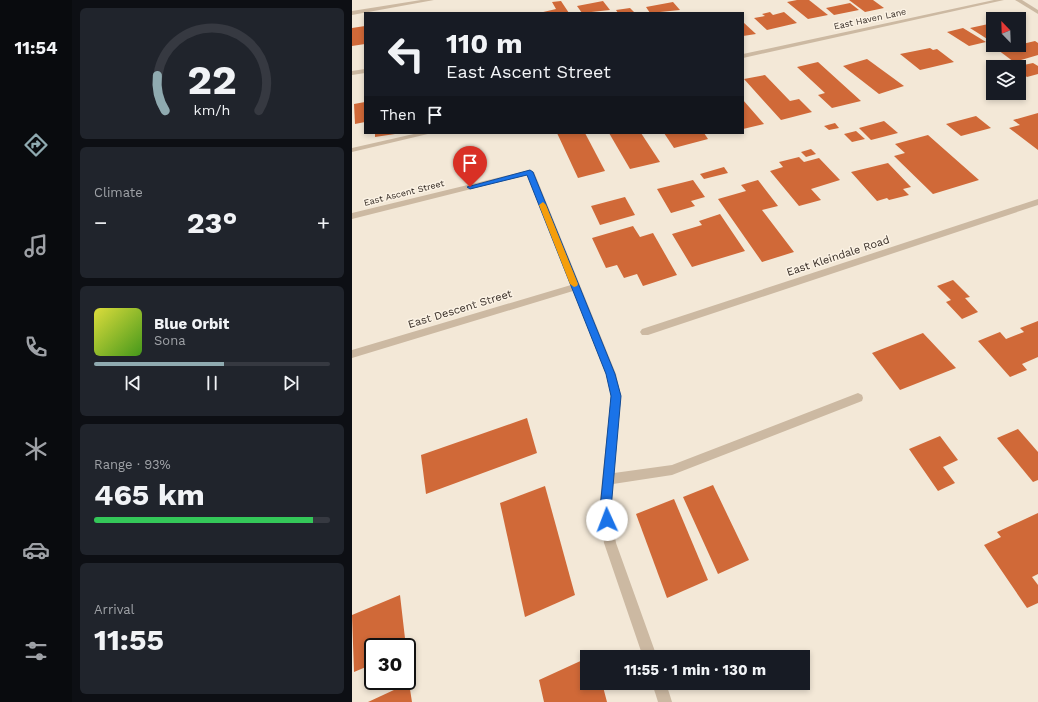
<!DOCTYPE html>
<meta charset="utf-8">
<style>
:root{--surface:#171b24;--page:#20242c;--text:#f1f3f6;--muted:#9ea1a6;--line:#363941;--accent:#8faab0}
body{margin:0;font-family:"Work Sans",sans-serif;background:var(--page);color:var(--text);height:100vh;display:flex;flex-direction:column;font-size:15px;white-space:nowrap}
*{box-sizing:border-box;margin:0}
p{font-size:13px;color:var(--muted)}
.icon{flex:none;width:22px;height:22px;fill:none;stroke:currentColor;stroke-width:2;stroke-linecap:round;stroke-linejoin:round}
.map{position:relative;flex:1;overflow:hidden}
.side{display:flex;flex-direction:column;gap:8px;padding:8px;background:#0d0f14;width:280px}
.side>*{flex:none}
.banner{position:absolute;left:12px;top:12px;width:380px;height:122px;border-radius:0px;box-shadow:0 2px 6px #0003;background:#171b24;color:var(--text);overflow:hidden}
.needle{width:26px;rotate:337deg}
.buttons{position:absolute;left:634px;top:12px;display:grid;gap:8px}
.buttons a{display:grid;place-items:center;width:40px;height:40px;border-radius:0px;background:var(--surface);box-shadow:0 2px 6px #0003;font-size:20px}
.speed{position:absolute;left:12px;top:638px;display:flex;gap:8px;font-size:20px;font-weight:700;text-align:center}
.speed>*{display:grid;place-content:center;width:52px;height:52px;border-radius:50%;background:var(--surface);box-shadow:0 2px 6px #0003;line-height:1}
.speed .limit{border:2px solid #111;border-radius:6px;background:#fff;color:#111}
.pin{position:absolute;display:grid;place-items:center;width:34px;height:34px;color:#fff;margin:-41px -17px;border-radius:50% 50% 50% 0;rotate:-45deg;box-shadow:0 0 4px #0007}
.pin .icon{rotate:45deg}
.me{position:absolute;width:44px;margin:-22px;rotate:358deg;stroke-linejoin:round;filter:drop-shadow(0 0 3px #0008)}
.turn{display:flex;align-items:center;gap:14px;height:84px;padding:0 16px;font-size:18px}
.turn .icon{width:52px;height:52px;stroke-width:2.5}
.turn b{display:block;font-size:28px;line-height:34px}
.then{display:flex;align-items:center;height:38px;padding:0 16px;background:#0003;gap:8px;font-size:15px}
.big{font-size:30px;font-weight:700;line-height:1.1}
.side .widget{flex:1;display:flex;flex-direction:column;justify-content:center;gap:6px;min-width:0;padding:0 14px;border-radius:6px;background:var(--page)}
.side .dial{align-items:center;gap:0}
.dial svg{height:104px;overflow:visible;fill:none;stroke:var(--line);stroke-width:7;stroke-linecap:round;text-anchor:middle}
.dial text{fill:var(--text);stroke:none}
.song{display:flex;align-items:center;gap:12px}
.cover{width:48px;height:48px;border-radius:6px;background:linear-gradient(135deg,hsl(60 70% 55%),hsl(100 70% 35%))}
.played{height:4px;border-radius:2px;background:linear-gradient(90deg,var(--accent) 55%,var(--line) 55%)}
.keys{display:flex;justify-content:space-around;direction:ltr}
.heat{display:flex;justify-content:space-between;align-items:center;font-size:22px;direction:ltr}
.charge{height:6px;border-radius:3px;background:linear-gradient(90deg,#34c759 93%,var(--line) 0)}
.trip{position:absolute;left:228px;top:650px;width:230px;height:40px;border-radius:0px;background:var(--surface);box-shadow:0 2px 6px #0003;font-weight:700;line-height:40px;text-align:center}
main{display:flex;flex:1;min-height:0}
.tab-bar{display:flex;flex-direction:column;width:72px;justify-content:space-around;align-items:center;background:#090b0e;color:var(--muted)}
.tab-bar .icon{width:28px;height:28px}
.tab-bar .selected{color:var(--accent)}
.tab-bar b{font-size:18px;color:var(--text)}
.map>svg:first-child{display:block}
</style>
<main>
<nav class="tab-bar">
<b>11:54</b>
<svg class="icon selected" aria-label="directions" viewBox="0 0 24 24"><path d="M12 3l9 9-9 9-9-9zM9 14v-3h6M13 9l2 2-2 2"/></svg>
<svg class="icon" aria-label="music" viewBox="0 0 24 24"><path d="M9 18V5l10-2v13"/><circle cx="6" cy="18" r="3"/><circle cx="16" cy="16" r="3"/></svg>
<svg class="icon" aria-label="phone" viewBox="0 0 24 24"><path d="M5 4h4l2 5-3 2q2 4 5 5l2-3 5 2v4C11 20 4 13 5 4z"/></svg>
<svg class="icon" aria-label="climate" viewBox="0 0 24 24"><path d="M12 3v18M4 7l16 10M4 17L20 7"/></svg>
<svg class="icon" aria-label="car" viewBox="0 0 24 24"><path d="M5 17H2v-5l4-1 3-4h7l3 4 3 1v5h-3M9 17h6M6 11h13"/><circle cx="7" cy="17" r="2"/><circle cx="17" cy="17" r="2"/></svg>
<svg class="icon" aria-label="filters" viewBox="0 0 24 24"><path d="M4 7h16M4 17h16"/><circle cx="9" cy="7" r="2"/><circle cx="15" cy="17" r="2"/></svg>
</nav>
<section class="side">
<div class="widget dial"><svg viewBox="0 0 100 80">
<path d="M14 69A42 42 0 1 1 86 69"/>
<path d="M14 69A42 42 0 0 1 8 42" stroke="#8faab0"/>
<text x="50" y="56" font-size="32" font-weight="700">22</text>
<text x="50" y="72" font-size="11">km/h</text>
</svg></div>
<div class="widget"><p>Climate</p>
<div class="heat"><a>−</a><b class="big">23°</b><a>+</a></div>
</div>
<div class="widget">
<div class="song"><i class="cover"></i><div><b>Blue Orbit</b><p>Sona</p></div></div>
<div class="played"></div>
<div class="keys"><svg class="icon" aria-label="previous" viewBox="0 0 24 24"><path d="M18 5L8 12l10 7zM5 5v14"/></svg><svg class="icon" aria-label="pause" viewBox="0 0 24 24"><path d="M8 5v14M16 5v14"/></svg><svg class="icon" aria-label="next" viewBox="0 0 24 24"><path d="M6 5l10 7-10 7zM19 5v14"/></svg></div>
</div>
<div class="widget"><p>Range · 93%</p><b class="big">465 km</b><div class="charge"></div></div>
<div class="widget"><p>Arrival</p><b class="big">11:55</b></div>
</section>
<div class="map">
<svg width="686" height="702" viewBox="0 0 686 702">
<rect width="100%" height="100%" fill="#f3e8d7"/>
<g fill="#d06938">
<path d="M445,0h12l19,15 -20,4 -21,-17z"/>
<path d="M497,0h24l11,8 -19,4z"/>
<path d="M209,1l8,12h-30l17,-4 -4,-7z"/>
<path d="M251,1l7,9 -28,3 -5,-7z"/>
<path d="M321,2l7,8 -30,3 -4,-6z"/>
<path d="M498,3l9,7 -25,5 -8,-7z"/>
<path d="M278,8l5,5h-17l-2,-3z"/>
<path d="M418,12l3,3 11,-3 13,11 -30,7 -13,-12 11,-2 -3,-2z"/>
<path d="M391,22l13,12 -13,2z"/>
<path d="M641,23l-1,19 -22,-14z"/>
<path d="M13,26v18l-13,2v-18z"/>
<path d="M611,28l23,14 -17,4 -22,-14z"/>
<path d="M683,41l3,2v12l-24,7 -16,-12z"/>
<path d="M578,48l3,2 4,-1 17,13 -34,8 -20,-16z"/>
<path d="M515,59l37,27 -25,8 -36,-28z"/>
<path d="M466,62l43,39 -29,7 -14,-13 7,-2 -28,-26z"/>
<path d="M681,63l5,3v8l-11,3 -8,-6v-5z"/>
<path d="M413,75l25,26 9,-2 13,13 -31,8 -37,-41z"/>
<path d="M391,100l21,24 -21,5z"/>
<path d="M13,102v20l-10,2 -1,-20z"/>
<path d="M686,113v37l-29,-22 11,-3 -7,-5z"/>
<path d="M624,116l15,12 -30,8 -15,-12z"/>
<path d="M532,121l14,12 -27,7 -12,-12z"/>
<path d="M483,123l4,5 -10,2 -5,-4z"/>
<path d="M504,131l9,8 -13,3 -8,-8z"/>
<path d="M23,133h20v1l-20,3z"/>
<path d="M205,133h28l20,38 -27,7z"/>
<path d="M257,133h32l19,29 -30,7z"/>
<path d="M312,133h40l4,6 -34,9z"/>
<path d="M576,135l51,45 -46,14 -39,-38 11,-3 -10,-9z"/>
<path d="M459,149l5,5 -10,3 -5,-5z"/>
<path d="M447,157l5,5 15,-4 21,22 -29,9 10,11 -22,6 -29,-35 13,-4 -4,-5z"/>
<path d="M536,163l23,24 -8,2 6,6 -20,5 -2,-2 -10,3 -26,-29z"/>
<path d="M372,167l4,6 -24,6 -4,-5z"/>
<path d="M341,180l12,17 -14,4 4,5 -24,7 -14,-24z"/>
<path d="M406,180l20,26 -16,4 32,42 -32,10 -44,-63 28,-8 -5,-6z"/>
<path d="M273,197l10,18 -35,10 -9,-19z"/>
<path d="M368,214l25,37 -53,16 -20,-33 30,-9 -3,-4z"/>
<path d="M281,226l7,11 13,-4 24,42 -34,11 -6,-12 -13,4 -7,-13 -11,3 -14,-30z"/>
<path d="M601,280l17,17 -5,1 13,14 -16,7 -16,-17 5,-2 -14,-14z"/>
<path d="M686,321v36l-16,7 5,6 -17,7 -32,-36 22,-9 6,7 18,-7 -4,-4z"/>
<path d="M571,333l33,35 -56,22 -28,-37z"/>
<path d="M175,418l10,35 -111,41 -5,-39z"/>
<path d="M666,429l20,23v28l-5,2 -36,-44z"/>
<path d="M588,436l18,24 -15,7 12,16 -17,8 -29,-42z"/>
<path d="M361,485l36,75 -31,14 -35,-77z"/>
<path d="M193,486l30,109 -50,22 -25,-114z"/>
<path d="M322,499l34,81 -41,18 -31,-84z"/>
<path d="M686,513v61l-6,3 6,8v18l-11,5 -43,-63 17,-8 -4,-5z"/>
<path d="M48,595l6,52h-33v17l-19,8 -2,-57z"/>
<path d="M235,658v25h15l5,19h-63l-5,-22z"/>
<path d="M57,683l3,19h-44z"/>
</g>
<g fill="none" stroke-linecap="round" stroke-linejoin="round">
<g fill="#ccb9a2" fill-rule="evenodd">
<path d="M69,0h13l-82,15v-4z"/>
<path d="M642,0h10l-261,58v-4z"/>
<path d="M663,0h7l16,10v4z"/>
<path d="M13,69v4l-13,2v-4z"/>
<path d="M66,133h14l-80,19v-4z"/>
<path d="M178,170l4,2 82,202 5,22 -7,77 58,-8 186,-72 4,2 1,3 -1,3 -190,74 -59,9 -2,25 5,34 41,114h-14l-39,-114 -5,-34 12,-113 -5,-22 -33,-83 -221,67v-8l219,-65 -44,-110 -175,44v-6z"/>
<path d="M686,199v6l-390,130h-6l-2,-3 2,-3z"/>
<path d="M300,683h14l6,19h-14z"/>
</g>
</g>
<path fill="#1a73e8" stroke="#114b97" d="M178,170l3,2 82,202 6,22 -10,113 1,11 -1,4 -4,2 -4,-2 -3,-15 11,-113 -5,-22 -79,-199 -57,14 -3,-2z"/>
<path fill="#f59e0b" d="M191,202l3,3 32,79 -1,2 -3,1 -4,-3 -31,-79z"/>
<g text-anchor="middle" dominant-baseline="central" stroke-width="3" stroke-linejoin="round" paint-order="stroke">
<g font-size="9" fill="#362c25" stroke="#fbf2e4">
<text transform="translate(518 19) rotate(-12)">East Haven Lane</text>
<text transform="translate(52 193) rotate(-14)">East Ascent Street</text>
</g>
<g font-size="11" fill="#362c25" stroke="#fbf2e4">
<text transform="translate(486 256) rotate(-18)">East Kleindale Road</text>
<text transform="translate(108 309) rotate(-17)">East Descent Street</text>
</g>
</g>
</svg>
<div class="buttons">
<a><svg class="needle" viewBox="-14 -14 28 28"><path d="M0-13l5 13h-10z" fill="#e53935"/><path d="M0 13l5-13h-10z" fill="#9ea1a6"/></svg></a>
<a><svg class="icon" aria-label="layers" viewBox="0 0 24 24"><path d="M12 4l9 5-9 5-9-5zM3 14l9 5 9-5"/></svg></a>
</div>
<div class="speed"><div class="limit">30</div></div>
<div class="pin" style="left:118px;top:187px;background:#d93025"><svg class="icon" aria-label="arrive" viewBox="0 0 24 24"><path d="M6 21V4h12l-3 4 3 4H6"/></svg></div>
<svg class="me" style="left:255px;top:520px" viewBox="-20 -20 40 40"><circle r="19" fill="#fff"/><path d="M0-13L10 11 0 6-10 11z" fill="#1a73e8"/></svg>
<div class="trip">11:55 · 1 min · 130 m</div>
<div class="banner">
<div class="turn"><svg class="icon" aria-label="left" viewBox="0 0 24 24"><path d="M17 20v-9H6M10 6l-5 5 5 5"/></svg><div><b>110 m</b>East Ascent Street</div></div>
<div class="then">Then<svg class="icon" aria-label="arrive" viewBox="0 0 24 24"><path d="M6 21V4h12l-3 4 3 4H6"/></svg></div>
</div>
</div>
</main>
